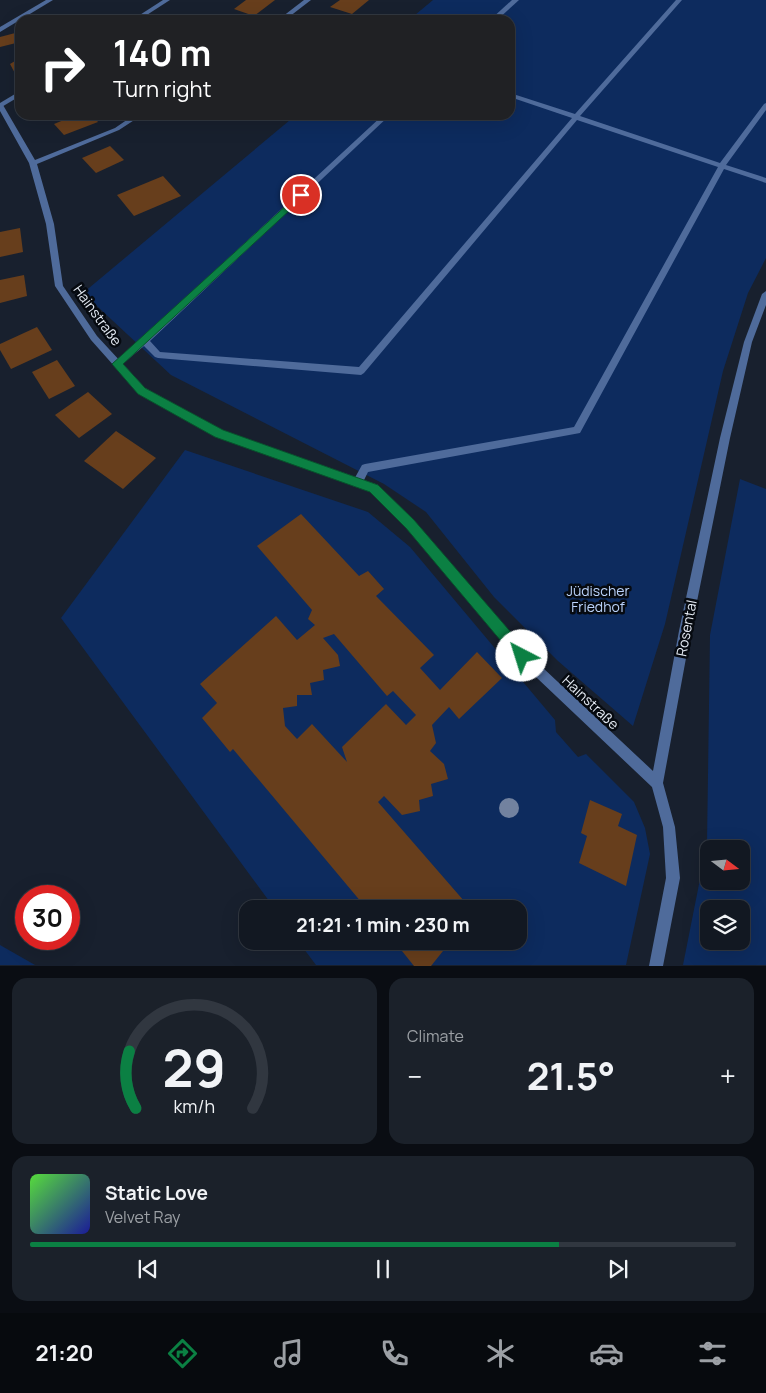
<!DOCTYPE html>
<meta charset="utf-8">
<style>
:root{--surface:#121822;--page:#1b212a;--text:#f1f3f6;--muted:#9ca0a5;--line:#313740;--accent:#0b8043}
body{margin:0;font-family:Manrope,sans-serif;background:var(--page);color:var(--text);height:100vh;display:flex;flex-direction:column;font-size:19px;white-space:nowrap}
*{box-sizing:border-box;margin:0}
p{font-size:16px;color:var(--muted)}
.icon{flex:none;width:28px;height:28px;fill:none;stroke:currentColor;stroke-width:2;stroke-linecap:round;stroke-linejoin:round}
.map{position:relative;height:966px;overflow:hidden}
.drawer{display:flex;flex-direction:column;gap:12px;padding:12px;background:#0a0d13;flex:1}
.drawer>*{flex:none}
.guide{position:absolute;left:15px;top:15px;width:500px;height:105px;border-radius:15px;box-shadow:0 5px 20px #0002,0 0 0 1px var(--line);background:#202124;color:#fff;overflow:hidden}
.needle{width:32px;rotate:106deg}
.controls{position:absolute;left:700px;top:840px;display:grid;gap:10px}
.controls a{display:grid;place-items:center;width:50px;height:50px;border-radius:10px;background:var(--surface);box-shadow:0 5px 20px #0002,0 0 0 1px var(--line);font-size:25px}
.speed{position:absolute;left:15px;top:885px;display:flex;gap:10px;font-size:25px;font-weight:700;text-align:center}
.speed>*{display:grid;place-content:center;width:65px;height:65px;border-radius:50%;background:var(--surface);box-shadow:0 5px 20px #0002,0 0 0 1px var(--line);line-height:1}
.speed .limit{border:8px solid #d22;background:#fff;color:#111}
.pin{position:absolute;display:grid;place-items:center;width:42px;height:42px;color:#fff;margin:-21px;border:2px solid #fff;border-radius:50%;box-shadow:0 1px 5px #0007}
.me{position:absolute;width:55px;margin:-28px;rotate:320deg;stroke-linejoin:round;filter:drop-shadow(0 0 4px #0008)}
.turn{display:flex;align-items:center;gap:18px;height:105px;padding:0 15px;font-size:22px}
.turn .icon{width:65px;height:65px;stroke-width:2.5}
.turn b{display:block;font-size:35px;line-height:42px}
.big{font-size:38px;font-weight:700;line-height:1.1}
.drawer .tile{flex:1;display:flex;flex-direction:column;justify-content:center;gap:8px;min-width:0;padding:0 18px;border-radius:15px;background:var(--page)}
.drawer .dial{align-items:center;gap:0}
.dial svg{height:130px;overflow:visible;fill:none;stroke:var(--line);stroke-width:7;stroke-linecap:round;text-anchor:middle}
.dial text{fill:var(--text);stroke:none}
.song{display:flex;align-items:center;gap:15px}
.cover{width:60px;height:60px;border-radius:8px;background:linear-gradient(135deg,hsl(110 70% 55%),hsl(240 70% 35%))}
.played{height:5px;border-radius:2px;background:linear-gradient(90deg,var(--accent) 75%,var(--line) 75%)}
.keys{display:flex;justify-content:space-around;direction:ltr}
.heat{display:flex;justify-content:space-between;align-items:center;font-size:28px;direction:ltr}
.drawer .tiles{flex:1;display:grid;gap:12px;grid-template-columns:1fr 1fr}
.tile:last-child{grid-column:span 2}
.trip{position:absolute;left:239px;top:900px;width:288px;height:50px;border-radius:15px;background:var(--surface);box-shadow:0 5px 20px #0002,0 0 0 1px var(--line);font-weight:700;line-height:50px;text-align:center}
.dock{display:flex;height:80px;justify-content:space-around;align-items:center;background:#070a0e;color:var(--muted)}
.dock .icon{width:35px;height:35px}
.dock .selected{color:var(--accent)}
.dock b{font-size:22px;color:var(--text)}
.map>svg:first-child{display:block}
</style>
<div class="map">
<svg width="766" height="966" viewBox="0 0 766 966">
<rect width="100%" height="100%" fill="#18202e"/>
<g fill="#0d2b5e" fill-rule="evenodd">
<path d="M433,0h333v258l-18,35 -25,78 -58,253 -32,102 -75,-65 -64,-64 -68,-85 -42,-28 -213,-109 -88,-82 213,-178h214v-95h-101z"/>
<path d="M185,450l183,62 42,35 145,173 1,12 22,25 8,-3 48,48 11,26 5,26 -24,111h-310l-18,-24h220v-32h-243l-214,-291z"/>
<path d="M740,479l26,10v476h-83l24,-121 3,-209zM709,849h32v32h-32zM709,909h32v32h-32z"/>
<path d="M0,945l35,20h-35z"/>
</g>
<g fill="#673e1c" fill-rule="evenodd">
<path d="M246,0h29l-21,16 -20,-7z"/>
<path d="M340,0h29l-17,14 -22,-7z"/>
<path d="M224,14l16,6h-24z"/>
<path d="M19,32l1,10 -20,5v-10z"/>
<path d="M20,58v18l-3,1 -7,-13z"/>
<path d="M76,115h16l6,7 -34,13 -10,-11z"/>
<path d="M110,146l14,14 -28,13 -14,-15z"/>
<path d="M163,176l18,20 -47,20 -17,-21z"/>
<path d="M20,228l3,24 -23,5v-25z"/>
<path d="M24,275l3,21 -27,7v-23z"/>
<path d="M37,327l15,23 -41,19 -11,-19v-6z"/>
<path d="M57,360l18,26 -26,13 -17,-27z"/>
<path d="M88,392l24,22 -33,24 -24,-23z"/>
<path d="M116,431l40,27 -33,31 -39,-28z"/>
<path d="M301,514l58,62 9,-5 16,18 -8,7 58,59 -14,13 20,22 37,-38 25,26 -43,41 -10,-12 -17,18 4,18 -6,8 14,13 4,15 -17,5 2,12 -14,4 1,11 -18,4 -18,-19 -6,6 93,107h-104l-134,-160 -3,3 -28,-34 15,-15 -17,-19 76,-68 21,24 18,-15 -7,-6 4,-9 -55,-64zM334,634l53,62 6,-5 23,24 -10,10 -20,-21 -44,43 5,15 -35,-38 -15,15 -12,-13 -2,-18 14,-2v-11h15l-2,-12 14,-3 -1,-10 17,-4 -2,-11 -15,-17z"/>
<path d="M590,800l32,14 -4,12 19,9 -11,51 -47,-23 8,-27 -6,-3z"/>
<path d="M394,941h57l-20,25h-17z"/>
</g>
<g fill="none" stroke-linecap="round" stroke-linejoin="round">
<g fill="#4f6b9b" fill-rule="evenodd">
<path d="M46,0h7l-53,32v-5z"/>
<path d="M163,0h7l-31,20h-7z"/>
<path d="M512,0h7l-22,20h-7z"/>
<path d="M676,0h6l-102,116 140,47 44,-59 2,-1v7l-40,55 40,13v5l-42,-14 -144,264 -212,39 -7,14 -4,1 -4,-1 -1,-3 10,-18 3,-1 209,-37 144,-260 -141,-47 -213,253 -3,2 -203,-17 -3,-1 -11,-11 -24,20h-6l-1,-2 1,-2 27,-23 242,-224h7l-240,226 10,11 199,15 213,-249 -62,-21v-4l65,21z"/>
<path d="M20,91v5l-20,12v-5z"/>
</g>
<g fill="#4f6b9b" fill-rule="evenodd">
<path d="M304,0h7l-26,20h-7z"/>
<path d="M0,103l3,2 32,55 80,-32 19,-13h8l-23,15 -82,34 17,60 9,62 34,50 48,52 77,42 156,55 36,36 112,131 127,119 26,-140 41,-193 24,-96 18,-48 4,-3v14l-14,37 -22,96 -39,193 -28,152 12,44 5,51 -17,88h-14l17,-88 -3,-51 -11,-40 -134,-127 -112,-133 -36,-36 -154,-55 -77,-42 -48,-54 -36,-54 -9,-62 -17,-61 -29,-52z"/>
</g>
</g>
<circle fill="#72829f" cx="509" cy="808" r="10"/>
<path fill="#0b8043" stroke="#07532c" d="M301,192l4,3 -1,2 -181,167 22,24 78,42 155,55 36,35 113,131 2,5 -2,4 -5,2 -5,-2 -111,-132 -36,-36 -155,-55 -77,-43 -26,-30z"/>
<g text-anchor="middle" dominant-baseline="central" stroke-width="5" stroke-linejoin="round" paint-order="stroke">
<g font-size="14" fill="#e5ebf4" stroke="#060a10">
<text transform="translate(98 315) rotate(54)">Hainstraße</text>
<text transform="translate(686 628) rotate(-79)">Rosental</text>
<text transform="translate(591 702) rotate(43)">Hainstraße</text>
</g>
<g font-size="14" fill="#bbd3fb" stroke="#060a10">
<text x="598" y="590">Jüdischer<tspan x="598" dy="16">Friedhof</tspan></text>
</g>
</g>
</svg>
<div class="controls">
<a><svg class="needle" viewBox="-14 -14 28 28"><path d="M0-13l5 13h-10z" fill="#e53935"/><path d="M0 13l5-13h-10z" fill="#9ca0a5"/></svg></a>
<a><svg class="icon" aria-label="layers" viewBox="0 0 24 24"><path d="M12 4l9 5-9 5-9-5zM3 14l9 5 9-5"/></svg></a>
</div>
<div class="speed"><div class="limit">30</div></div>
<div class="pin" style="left:301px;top:195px;background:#d93025"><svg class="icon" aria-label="arrive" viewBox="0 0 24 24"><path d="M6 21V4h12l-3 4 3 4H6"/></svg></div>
<svg class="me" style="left:522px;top:656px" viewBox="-20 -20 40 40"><circle r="19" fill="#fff"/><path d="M0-13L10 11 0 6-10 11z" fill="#0b8043"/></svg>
<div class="trip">21:21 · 1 min · 230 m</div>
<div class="guide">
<div class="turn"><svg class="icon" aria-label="right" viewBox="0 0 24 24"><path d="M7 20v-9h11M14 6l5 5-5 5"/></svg><div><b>140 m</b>Turn right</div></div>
</div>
</div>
<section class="drawer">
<div class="tiles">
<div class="tile dial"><svg viewBox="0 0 100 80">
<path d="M14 69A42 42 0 1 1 86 69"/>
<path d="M14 69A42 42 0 0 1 10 34" stroke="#0b8043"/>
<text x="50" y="56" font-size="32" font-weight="700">29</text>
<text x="50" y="72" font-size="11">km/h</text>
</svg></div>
<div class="tile"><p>Climate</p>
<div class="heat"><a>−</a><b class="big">21.5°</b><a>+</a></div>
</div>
<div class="tile">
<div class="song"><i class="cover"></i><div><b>Static Love</b><p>Velvet Ray</p></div></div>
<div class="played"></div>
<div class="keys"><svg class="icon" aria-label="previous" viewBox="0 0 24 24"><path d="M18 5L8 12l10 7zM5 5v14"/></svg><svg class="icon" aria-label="pause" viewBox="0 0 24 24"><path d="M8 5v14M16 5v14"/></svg><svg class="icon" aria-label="next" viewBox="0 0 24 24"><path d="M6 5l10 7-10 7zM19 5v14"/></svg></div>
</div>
</div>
</section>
<nav class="dock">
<b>21:20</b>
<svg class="icon selected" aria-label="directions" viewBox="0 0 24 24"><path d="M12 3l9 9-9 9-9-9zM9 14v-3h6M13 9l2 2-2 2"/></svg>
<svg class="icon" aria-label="music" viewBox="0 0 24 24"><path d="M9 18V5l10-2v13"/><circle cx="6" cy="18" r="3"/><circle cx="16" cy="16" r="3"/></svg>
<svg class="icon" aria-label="phone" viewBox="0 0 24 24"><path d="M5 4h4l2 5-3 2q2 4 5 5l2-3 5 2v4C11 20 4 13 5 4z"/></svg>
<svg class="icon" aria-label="climate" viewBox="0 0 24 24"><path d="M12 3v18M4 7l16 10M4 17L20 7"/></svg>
<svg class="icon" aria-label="car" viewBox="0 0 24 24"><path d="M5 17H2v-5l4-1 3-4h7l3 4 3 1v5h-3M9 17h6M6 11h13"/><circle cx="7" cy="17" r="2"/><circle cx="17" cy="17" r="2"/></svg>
<svg class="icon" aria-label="filters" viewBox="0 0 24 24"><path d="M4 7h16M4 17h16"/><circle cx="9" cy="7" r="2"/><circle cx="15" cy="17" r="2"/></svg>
</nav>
